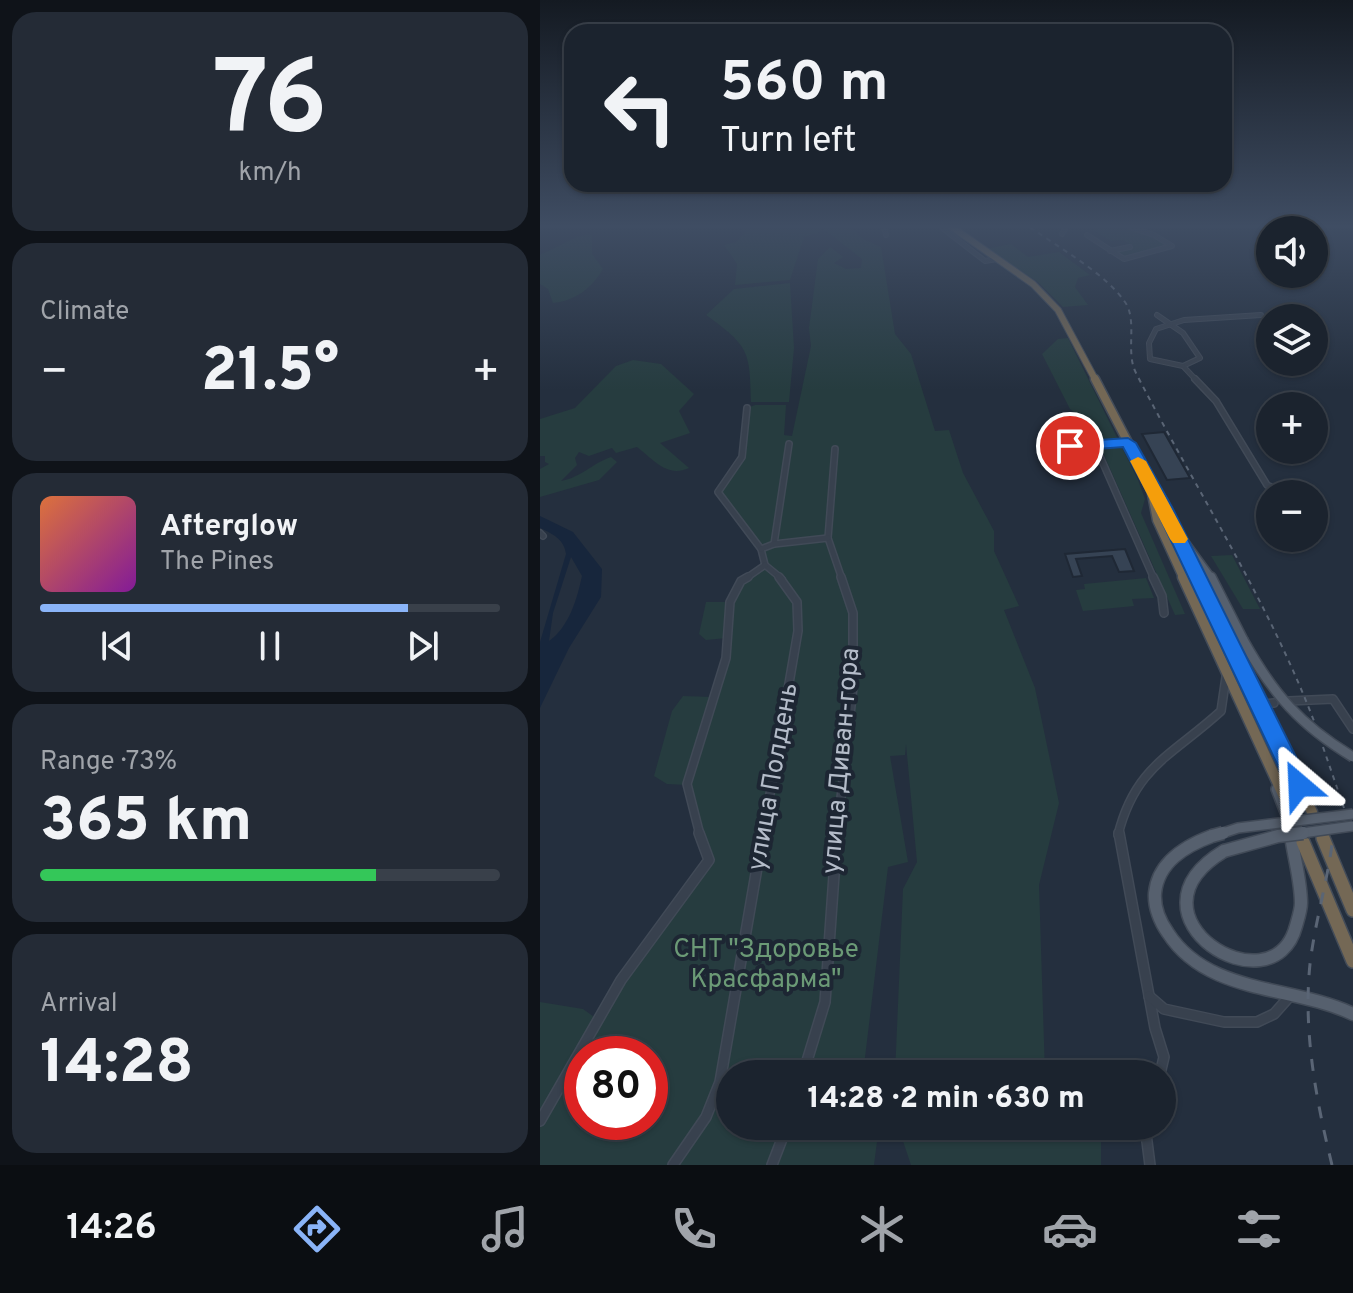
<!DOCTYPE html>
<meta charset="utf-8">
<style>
:root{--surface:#1b232e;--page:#242b36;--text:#f1f3f6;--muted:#a0a4aa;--line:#39404a;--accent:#8ab4f8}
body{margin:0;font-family:Overpass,sans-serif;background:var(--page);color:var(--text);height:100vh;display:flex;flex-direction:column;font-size:30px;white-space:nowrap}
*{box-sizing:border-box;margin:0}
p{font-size:26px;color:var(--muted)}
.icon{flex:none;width:44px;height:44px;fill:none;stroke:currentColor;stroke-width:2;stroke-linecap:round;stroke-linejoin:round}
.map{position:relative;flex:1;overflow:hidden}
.sheet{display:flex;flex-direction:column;gap:12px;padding:12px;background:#0f1319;width:540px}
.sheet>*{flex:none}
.hud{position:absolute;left:24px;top:24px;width:668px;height:168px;border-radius:24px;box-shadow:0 2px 6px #0004,0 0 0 2px var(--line);background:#1b232e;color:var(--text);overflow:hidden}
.fabs{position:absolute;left:716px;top:216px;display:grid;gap:16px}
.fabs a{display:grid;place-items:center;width:72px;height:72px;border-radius:50%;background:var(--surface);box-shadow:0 2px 6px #0004,0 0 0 2px var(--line);font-size:40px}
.speed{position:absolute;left:24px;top:1036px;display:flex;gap:16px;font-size:40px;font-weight:700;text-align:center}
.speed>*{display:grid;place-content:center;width:104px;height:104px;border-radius:50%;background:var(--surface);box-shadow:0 2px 6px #0004,0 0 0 2px var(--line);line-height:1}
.speed .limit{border:12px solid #d22;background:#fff;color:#111}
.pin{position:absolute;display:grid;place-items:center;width:68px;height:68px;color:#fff;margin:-34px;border:4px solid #fff;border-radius:50%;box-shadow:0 2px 8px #0007}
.me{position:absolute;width:88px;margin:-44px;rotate:334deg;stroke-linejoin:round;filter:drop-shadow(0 0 6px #0008)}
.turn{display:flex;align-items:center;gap:28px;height:168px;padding:0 24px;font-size:36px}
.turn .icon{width:104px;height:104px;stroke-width:2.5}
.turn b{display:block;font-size:56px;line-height:68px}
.big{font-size:60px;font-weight:800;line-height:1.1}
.sheet .widget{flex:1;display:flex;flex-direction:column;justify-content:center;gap:12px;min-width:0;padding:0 28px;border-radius:24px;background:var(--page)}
.sheet .dial{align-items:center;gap:0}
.dial b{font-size:104px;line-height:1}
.song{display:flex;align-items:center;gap:24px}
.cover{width:96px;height:96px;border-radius:12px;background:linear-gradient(135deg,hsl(20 70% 55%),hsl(290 70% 35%))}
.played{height:8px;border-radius:4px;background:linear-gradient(90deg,var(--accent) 80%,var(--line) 80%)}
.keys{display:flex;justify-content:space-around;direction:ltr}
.heat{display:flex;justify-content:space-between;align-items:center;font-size:44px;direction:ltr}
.charge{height:12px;border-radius:6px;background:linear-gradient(90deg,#34c759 73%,var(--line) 0)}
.trip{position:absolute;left:176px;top:1060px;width:460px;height:80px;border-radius:40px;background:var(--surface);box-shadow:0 2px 6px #0004,0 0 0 2px var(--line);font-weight:800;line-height:80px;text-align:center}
.tab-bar{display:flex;height:128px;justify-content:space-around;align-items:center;background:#0b0e12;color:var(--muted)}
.tab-bar .icon{width:56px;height:56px}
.tab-bar .on{color:var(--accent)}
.tab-bar b{font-size:36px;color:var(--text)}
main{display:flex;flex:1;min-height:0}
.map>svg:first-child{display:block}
</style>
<main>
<section class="sheet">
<div class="widget dial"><b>76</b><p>km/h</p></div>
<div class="widget"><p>Climate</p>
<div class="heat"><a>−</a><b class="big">21.5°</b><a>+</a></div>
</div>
<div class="widget">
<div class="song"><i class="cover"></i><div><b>Afterglow</b><p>The Pines</p></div></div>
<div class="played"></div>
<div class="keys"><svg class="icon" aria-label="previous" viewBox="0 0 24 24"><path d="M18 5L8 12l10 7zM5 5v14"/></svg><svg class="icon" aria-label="pause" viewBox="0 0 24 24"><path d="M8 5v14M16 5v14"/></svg><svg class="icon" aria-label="next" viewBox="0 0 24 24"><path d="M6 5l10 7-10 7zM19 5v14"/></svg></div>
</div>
<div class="widget"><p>Range · 73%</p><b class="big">365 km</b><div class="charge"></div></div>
<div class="widget"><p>Arrival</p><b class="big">14:28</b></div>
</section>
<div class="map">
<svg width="813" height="1165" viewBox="0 0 813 1165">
<rect width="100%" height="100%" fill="#242f3e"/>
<g fill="#263c3f" fill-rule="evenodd">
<path d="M201,227h76l5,4 -18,6 -14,43 -55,5 2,-21 -13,-19 12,-3 9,-10z"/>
<path d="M281,227h30l10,11 20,9 14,87 16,20 24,77 14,-1 14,43 31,58v20l25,55 -15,4 31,78 24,115 -20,82 6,189h-150l8,-185 14,-27 -11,-118 -1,11 -15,1 18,106 -20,5 -25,207h-133v52h149l-5,39h-334v-163l43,7 14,10 112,-159 -22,-75 -20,-1 -13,-8 18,-65 11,-15 29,1 14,-39 1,-20 -21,2 -7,-6 7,-32h24l11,-21 24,-16 -4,-16 -43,-57 24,-35 5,-49 8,-3h31l-2,30 8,1 19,-90 -2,-18 9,-69 12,-12 13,10 -9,6 12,6 15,-1 1,-9zM42,1054h68v68h-68z"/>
<path d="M568,227c24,0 42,7 62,19l-47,12 -9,-6 19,-6 -10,-6 -12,1 -18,-11z"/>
<path d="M52,235v19l11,15c-11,19 -28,32 -50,34l-5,-14 -8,-5v-29l39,-19z"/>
<path d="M471,244l17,13 31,-5 31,23 -12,3 -3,9 13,18 -25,2 -25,-25 -52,-33z"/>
<path d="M250,283l4,65 -5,54h-38c-1,-51 -2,-56 -45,-87l28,-26z"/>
<path d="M528,338l70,142 7,19 -4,14 44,101 -10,1 -75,-169 -8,-5 -12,-24 -10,-8 -28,-55 16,-15z"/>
<path d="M93,360l28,4 33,30 -15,17 11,22 -30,10 29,25c-22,10 -35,-8 -52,-21l-21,6 -4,-5 -23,8 -10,-4 -4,6 2,7 -16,16c19,-3 32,-18 50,-24l6,5 -18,18 -59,17v-28l9,-5 -4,-2v-6h-5v-37l35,-11 41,-42z"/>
<path d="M692,555l28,54h-17l-32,-53z"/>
<path d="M606,578l8,20 -22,1 2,7 -51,5 -7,-21 9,-1 -1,-5z"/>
<path d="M358,1126h203v39h-190z"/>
</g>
<path fill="#17263c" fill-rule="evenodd" d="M0,516l33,16 29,37 -1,28 -32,51 -29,60v-66l26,-88c-2,-15 -13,-20 -26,-26zM31,557l11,19c-5,23 -13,51 -33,65l4,-28z"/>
<g fill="#364354" stroke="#1f2835" stroke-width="2">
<path d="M624,432l26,46 -23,2 -25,-46z"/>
<path d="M585,549l9,22 -15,1 -7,-16 -36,3 6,17 -9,1 -8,-23z"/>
</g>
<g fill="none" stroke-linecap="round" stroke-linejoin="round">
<defs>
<g id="minor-far3">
<path d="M344,227l2,8"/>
<path d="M401,227l44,34 12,-2"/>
<path d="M522,234l4,-7"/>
<path d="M547,235l37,24 48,-13 -18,-11 -24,-8"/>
<path d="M570,251l20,-4"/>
<path d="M617,315l26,18 17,25 -17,8 14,15"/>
<path d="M643,366l-33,-7 -1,-16 7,-14 28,-9 77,-5"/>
</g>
<g id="minor-far2">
<path d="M655,379l21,22 51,84 13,7 22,2"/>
<path d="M207,408l-5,49 -24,35 43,57 4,16 17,14"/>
<path d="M555,445l33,-2"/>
<path d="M511,448l44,-3 59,134"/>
<path d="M295,449l-7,89 14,41"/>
<path d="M0,533l3,3"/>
<path d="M234,544l15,-100"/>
<path d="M221,549l13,-5 54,-6"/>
<path d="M205,579l20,-14"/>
</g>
<g id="minor-far1">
<path d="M613,577l9,19 2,17"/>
<path d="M749,701l44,-2 20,30"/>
<path d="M720,704l14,-1"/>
<path d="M160,835l-13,-51 39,-126 4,-56 11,-21 7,-4"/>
<path d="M223,835l35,-204 -1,-29 -18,-25"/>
<path d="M297,835l16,-148v-74l-12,-36"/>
<path d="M578,835c17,-69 55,-80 103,-124l5,-34"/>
</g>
<g id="minor">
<path d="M579,833l36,195 9,29 -4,17"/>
<path d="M609,996l15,13 60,13h33l17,-8 16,-18"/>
<path d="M263,1074l22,-72 12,-169"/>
<path d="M0,1121l81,-141 88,-120 -10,-27"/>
<path d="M605,1126l5,39"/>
<path d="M133,1165l33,-48 14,-35 43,-249"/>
<path d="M232,1165l15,-39"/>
</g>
<path id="major-far2" d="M636,530l36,49"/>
<g id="major-far1">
<path d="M671,577l32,63"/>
<path d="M736,789l10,26"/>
</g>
<g id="major">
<path d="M672,836c-27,10 -54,26 -57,57 -1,14 5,29 13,40 40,62 124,52 185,81"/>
<path d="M684,851c-108,65 49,162 72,75 2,-7 5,-16 5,-23 0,-20 -6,-42 -9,-61"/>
</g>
<path id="highway-far3" d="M412,227l81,57 25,26 38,71"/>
<g id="highway-far2">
<path d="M555,379l104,200"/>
<path d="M612,494l5,26 27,59"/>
</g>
<g id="highway-far1">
<path d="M643,577l109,237"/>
<path d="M658,577l114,235"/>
</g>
<g id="highway">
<path d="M783,838l30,72"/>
<path d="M763,842l50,119"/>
</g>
</defs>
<use href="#minor-far3" stroke="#414a57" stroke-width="6"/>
<use href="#minor-far2" stroke="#414a57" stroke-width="8"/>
<use href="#minor-far1" stroke="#414a57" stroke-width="10"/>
<use href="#minor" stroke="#414a57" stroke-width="12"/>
<use href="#major-far2" stroke="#414a57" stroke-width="10"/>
<use href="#major-far1" stroke="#414a57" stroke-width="12"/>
<use href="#major" stroke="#414a57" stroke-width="15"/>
<use href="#highway-far3" stroke="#434c59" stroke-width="8"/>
<use href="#highway-far2" stroke="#434c59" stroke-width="11"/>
<use href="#highway-far1" stroke="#434c59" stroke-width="13"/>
<use href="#highway" stroke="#434c59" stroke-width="16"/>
<use href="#minor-far3" stroke="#38414e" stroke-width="4"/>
<use href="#minor-far2" stroke="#38414e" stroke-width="5"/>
<use href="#minor-far1" stroke="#38414e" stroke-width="7"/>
<use href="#minor" stroke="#38414e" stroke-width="9"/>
<use href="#major-far2" stroke="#56606e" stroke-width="7"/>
<use href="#major-far1" stroke="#56606e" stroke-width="9"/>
<use href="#major" stroke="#56606e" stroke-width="12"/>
<use href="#highway-far3" stroke="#746855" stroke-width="6"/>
<use href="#highway-far2" stroke="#746855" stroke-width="8"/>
<use href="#highway-far1" stroke="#746855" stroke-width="10"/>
<use href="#highway" stroke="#746855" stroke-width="13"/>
<g stroke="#5a6575" stroke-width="2" stroke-dasharray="5 5" stroke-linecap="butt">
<path d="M490,227c29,21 75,46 95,75 13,19 0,50 11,71 61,119 134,230 181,356"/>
<path d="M783,747l21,61"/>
</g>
<path stroke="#5a6575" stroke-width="3" stroke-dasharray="12 12" stroke-linecap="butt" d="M792,1165c-16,-65 -29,-134 -22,-201 5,-43 18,-84 23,-127"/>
<defs>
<g id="major-bridge-far1">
<path d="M703,640c30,54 57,85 110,117"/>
<path d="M677,835l21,-7 115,-14"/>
<path d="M748,835l65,-9"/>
</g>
<g id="major-bridge">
<path d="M672,836l11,-3"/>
<path d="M684,851l54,-15 25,-3"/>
</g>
</defs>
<use href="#major-bridge-far1" stroke="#414a57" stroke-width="12" stroke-linecap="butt"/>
<use href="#major-bridge" stroke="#414a57" stroke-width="15" stroke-linecap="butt"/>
<use href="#major-bridge-far1" stroke="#56606e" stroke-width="9"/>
<use href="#major-bridge" stroke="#56606e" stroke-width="12"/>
</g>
<linearGradient id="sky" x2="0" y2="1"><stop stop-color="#141a22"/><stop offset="0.58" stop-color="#3f4d63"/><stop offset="1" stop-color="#3f4d63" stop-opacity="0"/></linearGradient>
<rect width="813" height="390" fill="url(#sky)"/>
<path fill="#1a73e8" stroke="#114b97" stroke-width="2" d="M588,438l8,5 36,64 138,278 -3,6 -8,3 -8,-3 -4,-6 -132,-278 -32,-60 -53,4 -7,-5 7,-4z"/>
<path fill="#f59e0b" d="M598,457l8,4 42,78 -3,4h-12l-3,-4 -40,-78z"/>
<g text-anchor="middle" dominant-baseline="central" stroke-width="8" stroke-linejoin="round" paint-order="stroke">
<g font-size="26" fill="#b4bcc9" stroke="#1d2633">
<text transform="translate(302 761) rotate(-85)">улица Диван-гора</text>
<text transform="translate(234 777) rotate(-80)">улица Полдень</text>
</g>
<g font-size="26" fill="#6b9a76" stroke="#1d2633">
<text x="226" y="950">СНТ "Здоровье<tspan x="226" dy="30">Красфарма"</tspan></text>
</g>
</g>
</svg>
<div class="fabs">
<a><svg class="icon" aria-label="sound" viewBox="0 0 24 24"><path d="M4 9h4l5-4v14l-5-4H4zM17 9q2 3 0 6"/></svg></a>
<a><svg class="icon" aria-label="layers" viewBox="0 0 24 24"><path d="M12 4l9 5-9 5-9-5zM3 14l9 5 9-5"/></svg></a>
<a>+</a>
<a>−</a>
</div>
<div class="speed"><div class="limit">80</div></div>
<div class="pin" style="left:530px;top:446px;background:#d93025"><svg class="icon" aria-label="arrive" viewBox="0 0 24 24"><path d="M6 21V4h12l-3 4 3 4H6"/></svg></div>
<svg class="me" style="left:759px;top:785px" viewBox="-20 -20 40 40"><path d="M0-17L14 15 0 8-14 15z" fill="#1a73e8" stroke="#fff" stroke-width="4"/></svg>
<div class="trip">14:28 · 2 min · 630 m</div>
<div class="hud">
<div class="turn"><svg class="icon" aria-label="left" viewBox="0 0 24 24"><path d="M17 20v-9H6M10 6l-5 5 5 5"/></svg><div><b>560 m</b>Turn left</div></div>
</div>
</div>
</main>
<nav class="tab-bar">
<b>14:26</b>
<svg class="icon on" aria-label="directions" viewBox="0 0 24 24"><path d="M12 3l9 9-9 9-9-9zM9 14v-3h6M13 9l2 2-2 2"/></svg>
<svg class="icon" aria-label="music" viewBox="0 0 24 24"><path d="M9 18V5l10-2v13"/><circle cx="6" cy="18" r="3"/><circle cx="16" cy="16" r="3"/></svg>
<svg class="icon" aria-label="phone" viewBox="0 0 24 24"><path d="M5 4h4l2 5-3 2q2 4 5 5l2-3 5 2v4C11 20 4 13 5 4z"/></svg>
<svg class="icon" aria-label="climate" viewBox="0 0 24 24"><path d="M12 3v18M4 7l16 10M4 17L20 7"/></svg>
<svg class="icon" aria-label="car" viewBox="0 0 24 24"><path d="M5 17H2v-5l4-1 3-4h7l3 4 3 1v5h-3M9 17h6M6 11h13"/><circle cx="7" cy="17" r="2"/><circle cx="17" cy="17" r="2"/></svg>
<svg class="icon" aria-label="filters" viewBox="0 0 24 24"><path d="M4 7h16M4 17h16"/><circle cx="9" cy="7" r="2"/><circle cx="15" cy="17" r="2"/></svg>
</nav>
